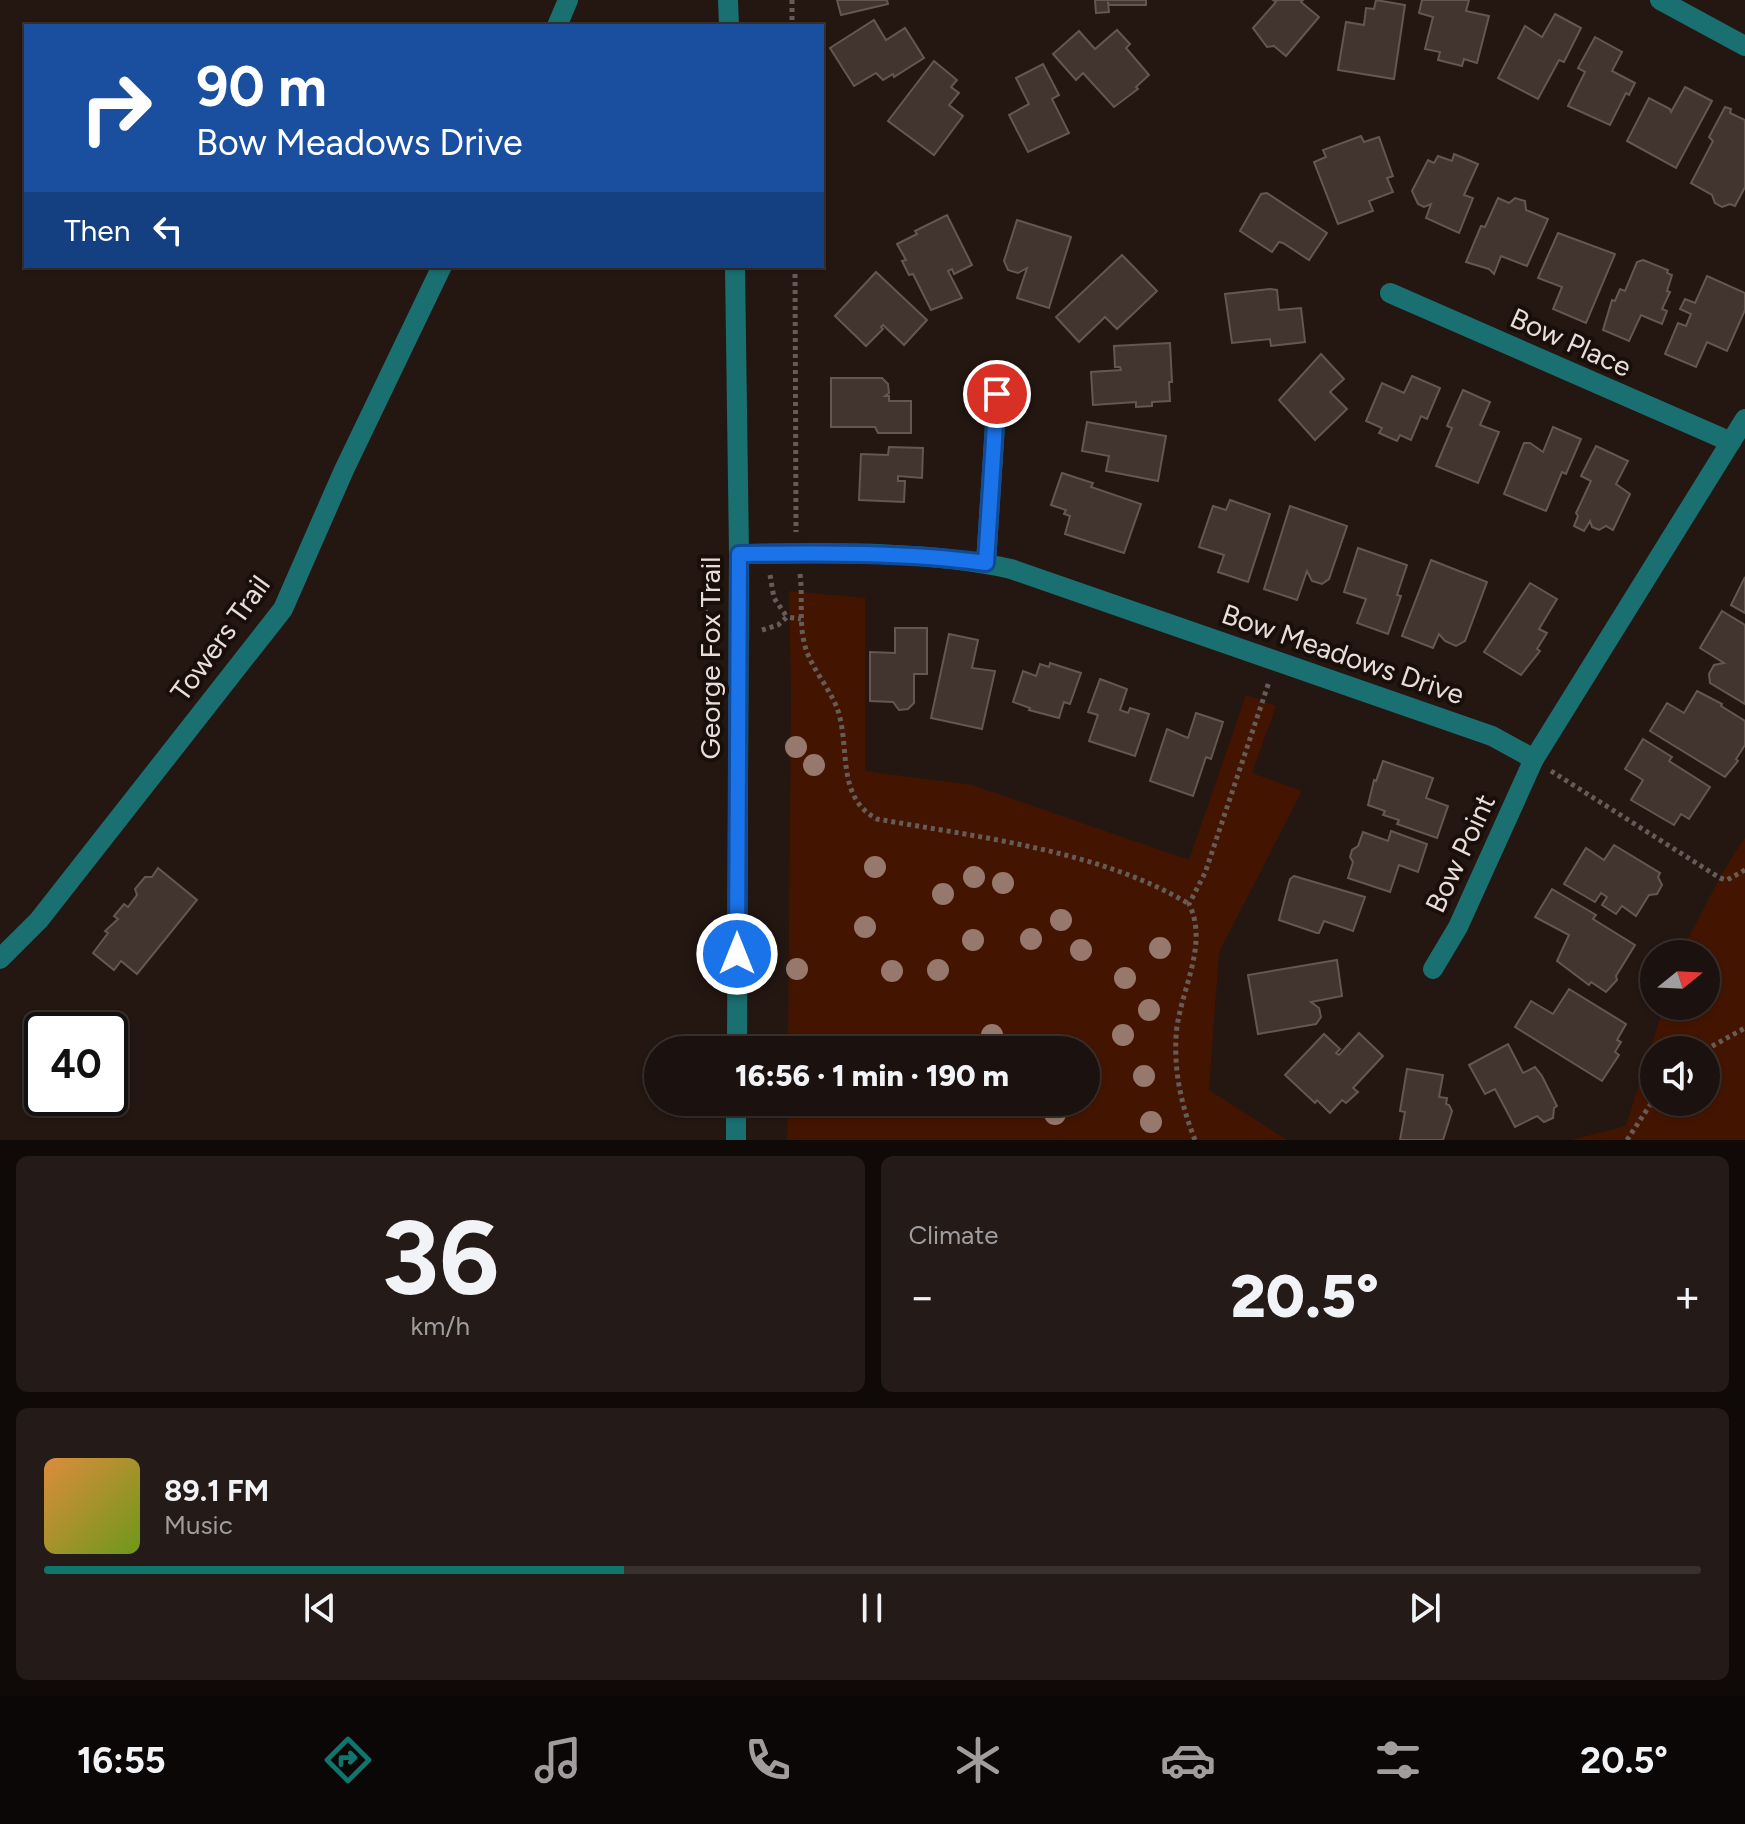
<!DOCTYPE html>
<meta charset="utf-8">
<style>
:root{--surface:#1b110e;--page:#241a17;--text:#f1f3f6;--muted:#a09d9e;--line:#39312e;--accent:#0f766e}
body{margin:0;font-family:Figtree,sans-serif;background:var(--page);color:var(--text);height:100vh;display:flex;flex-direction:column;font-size:30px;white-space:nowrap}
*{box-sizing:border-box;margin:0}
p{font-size:26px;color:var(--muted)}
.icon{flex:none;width:44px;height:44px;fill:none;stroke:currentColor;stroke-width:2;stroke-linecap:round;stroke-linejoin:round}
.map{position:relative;height:1140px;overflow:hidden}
.drawer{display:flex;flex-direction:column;gap:16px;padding:16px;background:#0f0908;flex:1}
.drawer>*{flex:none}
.guide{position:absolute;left:24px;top:24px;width:800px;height:244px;border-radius:0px;box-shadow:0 2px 6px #0004,0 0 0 2px var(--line);background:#1a4fa0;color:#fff;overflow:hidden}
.needle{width:52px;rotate:72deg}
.tools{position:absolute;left:1640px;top:940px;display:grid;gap:16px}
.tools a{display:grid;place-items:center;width:80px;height:80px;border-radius:50%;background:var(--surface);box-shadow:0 2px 6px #0004,0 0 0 2px var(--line);font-size:40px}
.speed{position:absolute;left:24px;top:1012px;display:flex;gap:16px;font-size:40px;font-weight:700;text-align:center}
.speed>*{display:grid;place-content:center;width:104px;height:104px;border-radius:50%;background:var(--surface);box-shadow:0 2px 6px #0004,0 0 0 2px var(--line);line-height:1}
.speed .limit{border:4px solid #111;border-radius:12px;background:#fff;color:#111}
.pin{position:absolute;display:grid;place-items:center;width:68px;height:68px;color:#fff;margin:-34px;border:4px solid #fff;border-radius:50%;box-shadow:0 2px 8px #0007}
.me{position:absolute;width:88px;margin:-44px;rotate:0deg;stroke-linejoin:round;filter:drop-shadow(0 0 6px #0008)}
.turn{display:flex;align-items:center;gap:28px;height:168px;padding:0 40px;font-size:36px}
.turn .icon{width:104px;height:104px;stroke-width:2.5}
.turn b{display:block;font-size:56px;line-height:68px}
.then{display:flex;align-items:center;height:76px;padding:0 40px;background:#0003;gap:16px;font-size:30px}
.big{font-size:60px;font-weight:800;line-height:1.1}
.drawer .tile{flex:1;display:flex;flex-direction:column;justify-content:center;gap:12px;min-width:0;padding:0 28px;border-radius:12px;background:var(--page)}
.drawer .dial{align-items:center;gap:0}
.dial b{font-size:104px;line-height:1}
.song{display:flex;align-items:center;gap:24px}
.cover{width:96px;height:96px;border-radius:12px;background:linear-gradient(135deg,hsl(30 70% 55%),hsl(80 70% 35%))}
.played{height:8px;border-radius:4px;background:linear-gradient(90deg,var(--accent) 35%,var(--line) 35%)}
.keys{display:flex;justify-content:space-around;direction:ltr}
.heat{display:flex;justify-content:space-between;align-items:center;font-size:44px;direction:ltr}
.drawer .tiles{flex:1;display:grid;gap:16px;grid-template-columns:1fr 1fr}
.tile:last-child{grid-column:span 2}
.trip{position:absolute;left:644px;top:1036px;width:456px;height:80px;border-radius:40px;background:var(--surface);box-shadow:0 2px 6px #0004,0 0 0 2px var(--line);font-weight:800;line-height:80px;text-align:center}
.tab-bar{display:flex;height:128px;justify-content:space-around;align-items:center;background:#0b0706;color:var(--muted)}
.tab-bar .icon{width:56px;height:56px}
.tab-bar .current{color:var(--accent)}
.tab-bar b{font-size:36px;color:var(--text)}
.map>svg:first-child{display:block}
</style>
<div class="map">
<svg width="1745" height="1140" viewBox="0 0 1745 1140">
<rect width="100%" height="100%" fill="#241712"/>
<g fill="#431500" fill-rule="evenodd">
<path d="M789,591l76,7v173l107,14 217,75 57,-165 30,11 -24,67 50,18 -83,161 -10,138 78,50h-500l1,-38h298v-52h-298l3,-353z"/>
<path d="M1745,837v303h-174l55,-14 38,-120h42v-52h-26l43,-82zM1654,1050h52v52h-52z"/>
</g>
<path fill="#732c06" d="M1654,958v33l-15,-9z"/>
<g fill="#42342e" stroke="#665650" stroke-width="2">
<path d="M837,0h50l1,4 -47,11z"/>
<path d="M1095,0h51v5h-36l-2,-2 1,9 -13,1z"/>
<path d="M1273,0h30l-2,2 18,15 -33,39 -12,-10 -7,1 -14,-19 23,-26z"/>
<path d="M1376,0l29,5 -11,74 -56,-9 8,-48 18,3 2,-17 8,1z"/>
<path d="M1422,0h47l-3,11 23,5 -12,47 -13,-4 -2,7 -24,-6 2,-8 -15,-3 8,-32 -14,-4z"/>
<path d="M1555,14l26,14 -17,34 -5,-2 -21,39 -40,-21 27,-52 17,11z"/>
<path d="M874,20l12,20 19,-12 19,30 -30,19 -1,-3 -10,6 -7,-7 -22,13 -24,-38z"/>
<path d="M1117,30l13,14 -4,4 23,27 -13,12 2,2 -24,18 -31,-34 -7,7 -23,-26 26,-23 16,18z"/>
<path d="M1595,37l27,15 -10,19 23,12 -6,12 -3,-2 -16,32 -42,-19 17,-34 -7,-4z"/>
<path d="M934,61l23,19 -6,7 8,6 -10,12 14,11 -29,39 -46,-34z"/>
<path d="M1043,64l16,31 -7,4 17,34 -41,19 -19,-37 20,-11 -13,-26z"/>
<path d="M1685,87l27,14 -36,67 -49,-27 22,-43 21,11 1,3z"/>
<path d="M1725,107l6,2 -1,4 15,7v67l-10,19 -5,-2 -8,3 -7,-4 -3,-8 -21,-12 22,-42 -4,-4z"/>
<path d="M1361,136l3,6 15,-5 14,39 -6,2 6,14 -24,9 4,10 -35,13 -24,-62 12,-5 -3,-7z"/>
<path d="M1454,154l24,10 -14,31 9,3 -14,35 -33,-15 5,-14 -7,3 -6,-3 -6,-13 16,-31 6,3 4,-7 14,5z"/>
<path d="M1267,193l60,40 -18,27 -26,-17 -4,-1 -7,10 -32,-21 21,-37z"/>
<path d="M1498,198l11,5 6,-5 10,3 1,9 22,9 -21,47 -26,-10 -7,18 -5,-5 -23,-7 15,-36 4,1z"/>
<path d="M947,215l25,50 -18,9 -2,-5 -4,2 14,27 -31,12 -18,-36 -4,1 -7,-14 4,-1 -9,-16 20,-10 -2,-3z"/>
<path d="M1017,220l54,17 -22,71 -32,-10 10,-30 -9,5 -10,-3 -4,-9z"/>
<path d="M1558,233l57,21 -29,69 -33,-14 9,-22 -24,-9z"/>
<path d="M1122,255l35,36 -40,38 -12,-12 -26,25 -23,-25z"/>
<path d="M1643,260l25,10 -1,3 5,2 -5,16 3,1 -8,17 5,2 -5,13 -21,-9 -12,26 -26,-11 9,-30 3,1 5,-12 5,2 12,-29z"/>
<path d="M876,272l51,48 -23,25 -21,-20 -2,2 2,2 -17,17 -31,-30z"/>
<path d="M1707,276l38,17v17l-18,41 -20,-9 -11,25 -31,-13 13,-31 8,3 5,-12 -11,-5 5,-10 10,4z"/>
<path d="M1270,289l7,1 2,20 22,-2 4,34 -34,4 -1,-7 -38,4 -7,-49z"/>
<path d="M1170,343l2,39h-3l1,19 -18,1v4l-16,1v-5l-43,3 -2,-33 30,-2 -1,-3h-5l-1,-21z"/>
<path d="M1321,354l23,25 -14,13 17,17 -32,31 -36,-40z"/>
<path d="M1412,376l28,12 -13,31 -6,-3 -10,24 -11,-5 -3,6 -18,-8 3,-5 -16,-7 16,-38 22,10z"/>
<path d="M831,378h51l6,6 1,9 -4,3h4v5h22v32h-33l-3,-6h-44z"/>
<path d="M1463,390l27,12 -10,23 19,7 -21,51 -42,-17 16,-38 -5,-2z"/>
<path d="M1087,422l79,14 -8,45 -52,-10 3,-15 -27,-5z"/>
<path d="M1553,427l28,12 -15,35 -4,-2 -16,39 -42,-17 20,-51h6l13,9z"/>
<path d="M1596,446l32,15 -12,23 14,10 -17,36 -7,-4 -7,4 -7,-3 -2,-6 -6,10 -10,-5 4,-10 -2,-3 15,-32 -10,-5z"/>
<path d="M889,447l34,1 -1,30 -24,-2v5h7l-1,21 -45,-2 2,-46 27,1z"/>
<path d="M1062,473l31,10 -2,4 50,17 -17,49 -59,-19 5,-18 -6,-2 2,-4 -15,-5z"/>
<path d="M1230,500l40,14 -22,68 -30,-10 6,-17 -25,-8 14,-41 13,4z"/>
<path d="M1290,506l57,20 -18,53 -7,5 -10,-3 -5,-10 -10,29 -33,-11z"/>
<path d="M1358,548l49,17 -10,30 4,1 -13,38 -31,-11 9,-24 -22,-7z"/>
<path d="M1431,560l56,22 -22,59 -9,5 -11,-5 -6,-7 -6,14 -31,-12z"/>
<path d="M1745,577v36l-14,-8z"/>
<path d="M1530,583l27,16 -18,30 8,4 -10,16 3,2 -19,24 -37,-23z"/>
<path d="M1722,611l23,14v79l-35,-21 -1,-9 5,-9 10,-2 -24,-15z"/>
<path d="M895,628h32v46h-13v29l-6,6 -9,1 -6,-8 -23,-1v-49l25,1z"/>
<path d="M949,634l29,6 -6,28 23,3 -13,58 -51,-11z"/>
<path d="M1050,663l31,10 -11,31 -6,-2 -5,16 -30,-8 1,-2 -17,-6 10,-31 13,5 4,-12 9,3z"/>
<path d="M1100,679l27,10 -7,21 8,3 2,-5 19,6 -14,42 -46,-15 9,-26 -10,-3z"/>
<path d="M1697,691l25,13 -1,2 24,15v24l-9,14 2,2 -13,16 -75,-46 17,-28 17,10z"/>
<path d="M1196,713l27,9 -12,37 -5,-2 -13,39 -43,-15 17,-52 21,9z"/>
<path d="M1643,739l29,18 -3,4 41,26 -21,32 -8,-5 -7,11 -43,-25 12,-20 -18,-11z"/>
<path d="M1383,761l50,17 -7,20 22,8 -11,32 -40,-14 2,-4 -16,-5 2,-4 -17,-6 6,-25 2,1z"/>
<path d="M1391,831l36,13 -9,28 -19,-7 -9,27 -42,-14 5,-16 -3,-5 2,-7 6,-4 5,-14 25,9z"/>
<path d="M1614,845l46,28 -2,4 4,8 -5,9 -8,1 -13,21 -14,-10 -6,8 -14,-9 5,-8 -6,-4 -6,9 -31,-18 22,-36 18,12z"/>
<path d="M158,868l39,32 -60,74 -16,-13 -7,9 -21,-17 15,-20 -3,-2 13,-12 -4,-3 10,-12 4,3 9,-12 -2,-6 10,-12h7z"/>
<path d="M1294,876l71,21 -12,34 -29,-10 -5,12h-2l-38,-13 11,-41z"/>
<path d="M1552,889l44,26 -3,4 42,26 -19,31 1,4 -11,12 -15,-10 -2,3 -32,-24 12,-26 -34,-18z"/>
<path d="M1337,960l5,36 -31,6 8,6 2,9 -5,7 -58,10 -10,-59z"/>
<path d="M1569,989l57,35 -9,16 4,2 -6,10 4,3 -17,26 -87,-54 16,-26 22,13z"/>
<path d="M1359,1033l24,23 -30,32 5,4 -12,11 -4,-3 -12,13 -13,-13 -2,3 -30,-28 39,-41 16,15 -4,4 3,2z"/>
<path d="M1508,1044l15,29 12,-6 7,9 15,30 -3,2 -1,10 -9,4 -7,-6 -22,11 -20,-38 -10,5 -16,-29z"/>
<path d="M1407,1069l36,6 -4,22 8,1 -1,6 3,1 3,6 -9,29h-43l5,-28 -5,-1z"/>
</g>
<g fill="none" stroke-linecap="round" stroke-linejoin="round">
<g stroke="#675b57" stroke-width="5" stroke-dasharray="4 4" stroke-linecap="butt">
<path d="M792,0v26"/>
<path d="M795,266l1,266"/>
<path d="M713,555c-4,21 -18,53 1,70"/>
<path d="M800,574c3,23 -1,46 4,68 5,24 24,43 33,66 14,38 -2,89 40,111 100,18 225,32 312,85"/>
<path d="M770,575l4,23 13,19"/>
<path d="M762,630l16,-5 9,-8 14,2"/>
<path d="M1551,771l169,107 7,2 18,-10"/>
<path d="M1705,1050l40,-22"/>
<path d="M1195,1140c-13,-33 -21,-66 -19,-103 2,-43 34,-91 13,-133l16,-31 64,-191"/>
<path d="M1627,1140l27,-41"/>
</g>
<g stroke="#1a6f71" stroke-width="20">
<path d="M1660,0l85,46"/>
<path d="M557,26l11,-26"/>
<path d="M1390,293l341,149"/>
<path d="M739,554c85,-1 188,-4 272,15l481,167 42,23"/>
<path d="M986,563l11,-169"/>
<path d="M0,959l39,-39 244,-311 61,-139 98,-204"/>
<path d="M1433,969l25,-42 76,-168 211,-340"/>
</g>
<g stroke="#1a6f71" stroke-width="20">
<path d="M728,0l1,26"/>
<path d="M735,266l4,288 -2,496"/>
<path d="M736,1140v-38"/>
</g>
</g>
<g fill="#96786c">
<circle cx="796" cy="747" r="11"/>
<circle cx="814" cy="765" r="11"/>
<circle cx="875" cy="867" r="11"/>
<circle cx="974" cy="877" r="11"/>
<circle cx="1003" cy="883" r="11"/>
<circle cx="943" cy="894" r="11"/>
<circle cx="1061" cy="920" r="11"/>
<circle cx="865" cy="927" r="11"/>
<circle cx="1031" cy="939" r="11"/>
<circle cx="973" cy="940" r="11"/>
<circle cx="1160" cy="948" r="11"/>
<circle cx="1081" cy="950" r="11"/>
<circle cx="797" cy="969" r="11"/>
<circle cx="938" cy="970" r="11"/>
<circle cx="892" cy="971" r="11"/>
<circle cx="1125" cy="978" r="11"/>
<circle cx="1149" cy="1010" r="11"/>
<circle cx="992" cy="1035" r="11"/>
<circle cx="1123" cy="1035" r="11"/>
<circle cx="1144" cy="1076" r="11"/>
<circle cx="1055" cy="1114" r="11"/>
<circle cx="1151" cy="1122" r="11"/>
</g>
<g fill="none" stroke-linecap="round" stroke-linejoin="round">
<defs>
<path id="route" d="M737,954l2,-400c81,-1 166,-2 247,9l11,-169"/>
</defs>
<use href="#route" stroke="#114b97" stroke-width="20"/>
<use href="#route" stroke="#1a73e8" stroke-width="14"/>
</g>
<g text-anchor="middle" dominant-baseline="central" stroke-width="8" stroke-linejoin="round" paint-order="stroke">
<g font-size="28" fill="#e7deda" stroke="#1a0e0a">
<text transform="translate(1571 342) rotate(24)">Bow Place</text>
<text transform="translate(220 638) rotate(-54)">Towers Trail</text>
<text transform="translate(1343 654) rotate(19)">Bow Meadows Drive</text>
<text transform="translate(710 658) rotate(-90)">George Fox Trail</text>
<text transform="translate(1460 853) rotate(-65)">Bow Point</text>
</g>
</g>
</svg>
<div class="tools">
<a><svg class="needle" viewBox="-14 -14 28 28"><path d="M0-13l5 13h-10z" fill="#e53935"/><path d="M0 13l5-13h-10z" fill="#a09d9e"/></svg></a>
<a><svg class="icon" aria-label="sound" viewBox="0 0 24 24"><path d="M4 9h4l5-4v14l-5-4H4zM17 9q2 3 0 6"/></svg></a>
</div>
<div class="speed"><div class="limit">40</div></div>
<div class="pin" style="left:997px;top:394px;background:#d93025"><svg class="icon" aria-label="arrive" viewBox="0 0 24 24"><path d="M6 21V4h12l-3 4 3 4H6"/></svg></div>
<svg class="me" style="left:737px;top:954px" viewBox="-20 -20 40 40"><circle r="17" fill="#1a73e8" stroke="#fff" stroke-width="3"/><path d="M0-11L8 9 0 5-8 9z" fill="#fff"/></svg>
<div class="trip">16:56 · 1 min · 190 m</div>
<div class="guide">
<div class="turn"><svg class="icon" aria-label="right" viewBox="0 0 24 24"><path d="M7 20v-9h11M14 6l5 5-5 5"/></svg><div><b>90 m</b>Bow Meadows Drive</div></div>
<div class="then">Then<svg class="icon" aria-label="left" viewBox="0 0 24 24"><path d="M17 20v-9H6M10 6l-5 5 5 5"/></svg></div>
</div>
</div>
<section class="drawer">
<div class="tiles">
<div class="tile dial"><b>36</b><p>km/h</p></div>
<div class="tile"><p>Climate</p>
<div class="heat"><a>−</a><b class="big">20.5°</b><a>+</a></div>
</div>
<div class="tile">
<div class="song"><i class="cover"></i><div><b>89.1 FM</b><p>Music</p></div></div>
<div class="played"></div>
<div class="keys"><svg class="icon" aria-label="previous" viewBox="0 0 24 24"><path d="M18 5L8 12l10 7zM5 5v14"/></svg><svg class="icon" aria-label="pause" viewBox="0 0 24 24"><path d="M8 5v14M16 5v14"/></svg><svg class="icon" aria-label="next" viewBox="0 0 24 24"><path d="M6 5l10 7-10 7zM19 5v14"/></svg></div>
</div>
</div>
</section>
<nav class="tab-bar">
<b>16:55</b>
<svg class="icon current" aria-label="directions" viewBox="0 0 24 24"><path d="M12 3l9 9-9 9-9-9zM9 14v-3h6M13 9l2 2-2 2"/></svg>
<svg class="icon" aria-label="music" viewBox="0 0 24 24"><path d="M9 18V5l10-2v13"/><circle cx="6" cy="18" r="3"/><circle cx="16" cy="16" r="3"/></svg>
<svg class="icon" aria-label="phone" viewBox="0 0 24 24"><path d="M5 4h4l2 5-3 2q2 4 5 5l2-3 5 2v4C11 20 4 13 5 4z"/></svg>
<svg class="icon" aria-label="climate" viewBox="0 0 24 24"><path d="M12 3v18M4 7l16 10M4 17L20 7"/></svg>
<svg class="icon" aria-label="car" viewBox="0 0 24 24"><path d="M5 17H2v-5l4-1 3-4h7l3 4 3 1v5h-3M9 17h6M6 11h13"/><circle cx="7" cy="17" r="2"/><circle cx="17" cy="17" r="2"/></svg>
<svg class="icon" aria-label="filters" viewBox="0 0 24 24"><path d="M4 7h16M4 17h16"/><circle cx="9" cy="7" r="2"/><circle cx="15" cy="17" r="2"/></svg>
<b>20.5°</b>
</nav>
